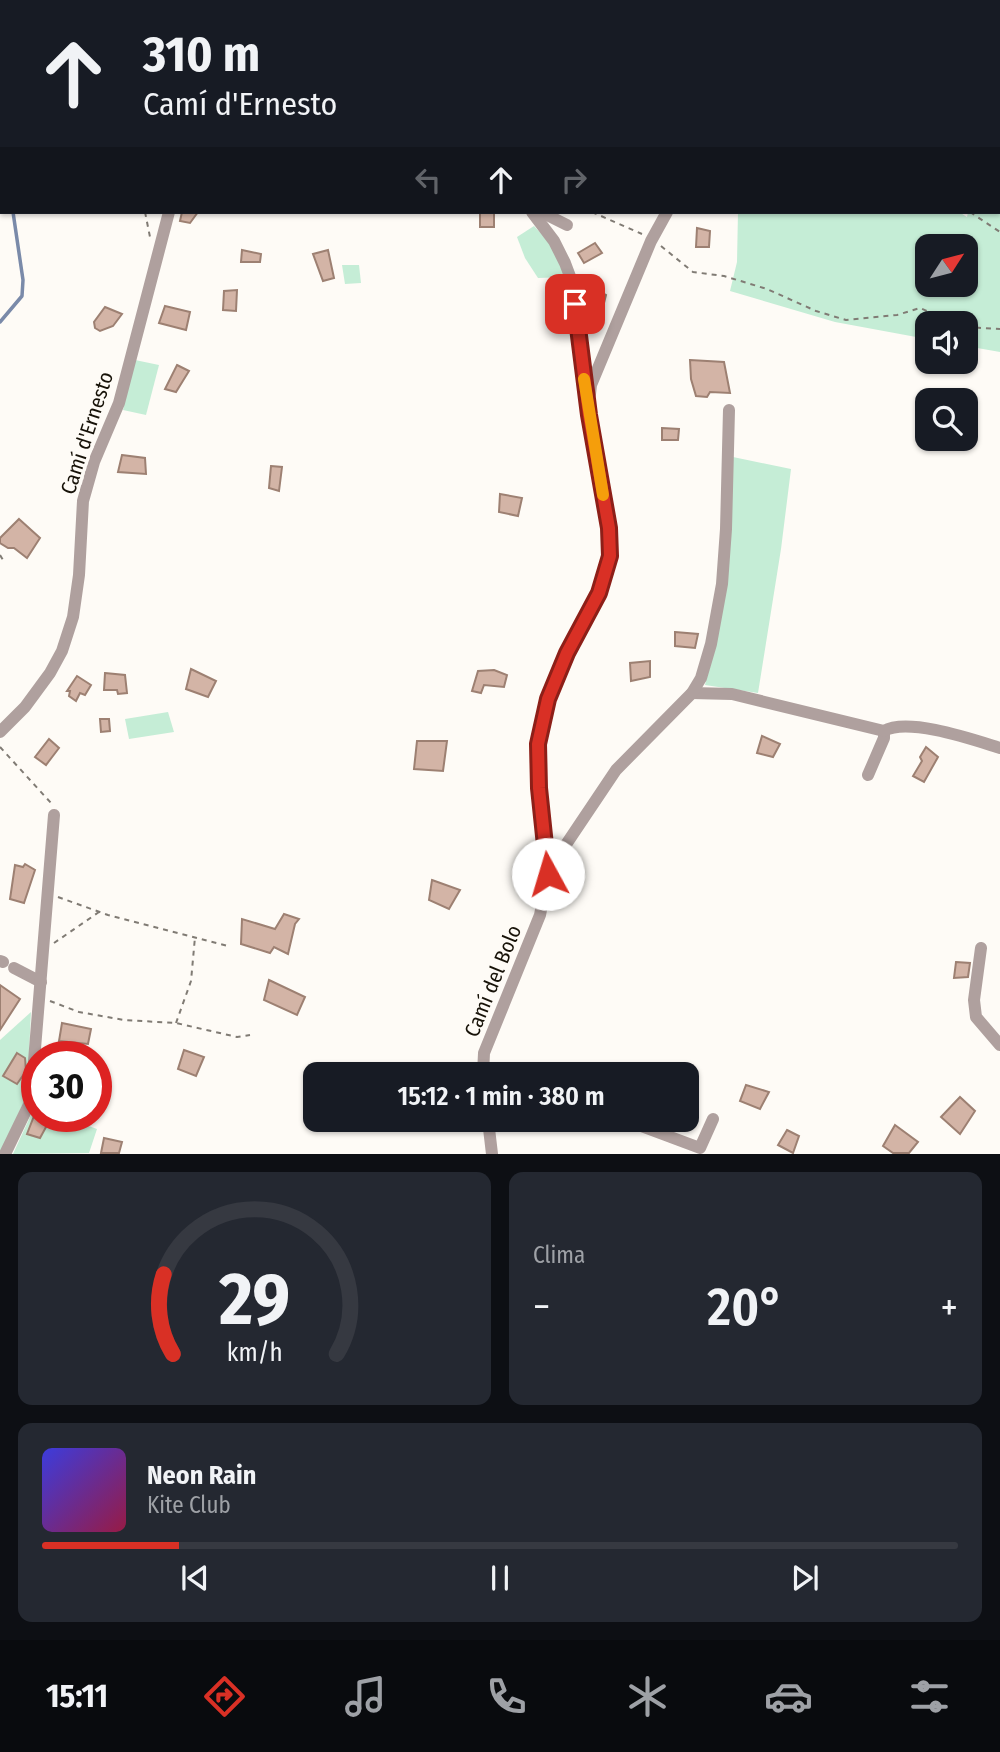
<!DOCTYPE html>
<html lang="es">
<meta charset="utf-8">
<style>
:root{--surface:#171b24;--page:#242831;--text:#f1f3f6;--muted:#9ea1a6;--line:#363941;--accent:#d93025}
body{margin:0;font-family:"Fira Sans Condensed",sans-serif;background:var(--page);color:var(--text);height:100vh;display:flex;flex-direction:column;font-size:26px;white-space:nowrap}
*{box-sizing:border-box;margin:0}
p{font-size:23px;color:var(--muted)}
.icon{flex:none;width:38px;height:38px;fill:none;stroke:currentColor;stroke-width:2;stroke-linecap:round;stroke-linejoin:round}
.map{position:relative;height:1154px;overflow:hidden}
.details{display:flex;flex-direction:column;gap:18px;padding:18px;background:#0d0f14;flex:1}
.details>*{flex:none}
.banner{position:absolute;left:0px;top:0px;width:1001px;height:214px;box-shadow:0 2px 5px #0004;background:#171b24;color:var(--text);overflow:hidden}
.needle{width:46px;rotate:54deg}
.buttons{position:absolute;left:915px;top:234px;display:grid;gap:14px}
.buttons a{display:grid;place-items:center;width:63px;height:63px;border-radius:14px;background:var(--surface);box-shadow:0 2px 5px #0004;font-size:35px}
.speed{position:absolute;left:21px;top:1041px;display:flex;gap:14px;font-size:35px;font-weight:700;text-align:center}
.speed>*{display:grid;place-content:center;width:91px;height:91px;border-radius:50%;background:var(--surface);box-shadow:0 2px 5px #0004;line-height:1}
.speed .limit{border:10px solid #d22;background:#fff;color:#111}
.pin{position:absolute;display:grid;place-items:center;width:60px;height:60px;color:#fff;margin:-30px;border-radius:14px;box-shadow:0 4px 10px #0006}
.me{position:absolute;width:77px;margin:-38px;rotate:354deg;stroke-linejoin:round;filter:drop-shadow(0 0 5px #0008)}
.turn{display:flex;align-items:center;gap:24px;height:147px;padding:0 28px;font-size:32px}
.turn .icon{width:91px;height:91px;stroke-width:2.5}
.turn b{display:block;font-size:49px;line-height:60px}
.lanes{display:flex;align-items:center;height:66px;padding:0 28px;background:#0003;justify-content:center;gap:35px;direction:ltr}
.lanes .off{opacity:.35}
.big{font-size:52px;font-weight:600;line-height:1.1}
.details .widget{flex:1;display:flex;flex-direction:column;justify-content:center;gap:10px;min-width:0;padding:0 24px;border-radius:14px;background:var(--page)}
.details .dial{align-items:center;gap:0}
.dial svg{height:182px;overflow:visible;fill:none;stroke:var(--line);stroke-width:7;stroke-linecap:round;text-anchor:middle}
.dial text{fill:var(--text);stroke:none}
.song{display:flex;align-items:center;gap:21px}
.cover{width:84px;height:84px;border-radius:10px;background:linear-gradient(135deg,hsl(240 70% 55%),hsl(340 70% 35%))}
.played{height:7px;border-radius:4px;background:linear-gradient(90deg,var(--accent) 15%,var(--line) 15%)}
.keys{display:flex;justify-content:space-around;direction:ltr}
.heat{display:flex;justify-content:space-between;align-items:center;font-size:38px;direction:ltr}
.details .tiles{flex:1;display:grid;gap:18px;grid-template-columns:1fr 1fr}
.widget:last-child{grid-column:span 2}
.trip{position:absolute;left:303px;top:1062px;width:396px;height:70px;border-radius:14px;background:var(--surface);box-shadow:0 2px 5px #0004;font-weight:600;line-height:70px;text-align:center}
.dock{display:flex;height:112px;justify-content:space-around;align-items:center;background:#090b0e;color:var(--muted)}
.dock .icon{width:49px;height:49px}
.dock .selected{color:var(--accent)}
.dock b{font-size:32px;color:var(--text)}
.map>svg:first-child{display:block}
</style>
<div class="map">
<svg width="1000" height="1154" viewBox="0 0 1000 1154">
<rect width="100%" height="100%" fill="#fefbf6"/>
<g fill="#c5edd6" fill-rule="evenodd">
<path d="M879,0h121v136l-1,-134z"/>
<path d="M1000,182v170l-34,-6v-22h-38l-1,15 -92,-17 -105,-31 7,-29 1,-50h221l8,5 1,-5h31zM928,247h38v38h-38z"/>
<path d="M534,226l14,15 20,36 -30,1 -13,-20 -8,-21z"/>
<path d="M342,265h17l2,18 -16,1z"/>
<path d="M135,360l24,5 -13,50 -23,-5z"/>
<path d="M733,457l58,12 -10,80 -23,144 -53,-8 15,-64z"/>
<path d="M168,712l6,20 -45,7 -4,-20z"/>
<path d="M31,1012l-4,83 -27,58v-113z"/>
<path d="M35,1106l2,10 27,1 33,12 -8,24 -76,1z"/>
</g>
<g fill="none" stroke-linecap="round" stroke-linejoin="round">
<g stroke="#7a8aa9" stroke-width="3.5">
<path d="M7,2v-2"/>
<path d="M0,14l2,-3"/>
<path d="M0,135l2,1"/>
<path d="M0,322l22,-26 1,-16 -10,-68"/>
</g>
</g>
<g fill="#d3b4a6" stroke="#9d8072" stroke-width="2">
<path d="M182,212h16l-8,11 -10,-2z"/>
<rect x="480" y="212" width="14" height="15"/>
<path d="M697,228l13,3 -1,16h-13z"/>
<path d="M595,243l7,10 -18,10 -6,-10z"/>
<path d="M242,250l19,4 -1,8h-19z"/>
<path d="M328,250l6,28 -11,3 -10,-27z"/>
<path d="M237,290l-1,21 -13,-1 1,-19z"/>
<path d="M597,290l9,5 -5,20 -12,-5z"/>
<path d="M165,306l25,6 -4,18 -27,-7z"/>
<path d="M105,307l17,7 -9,12 -13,5 -5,-3 -1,-6z"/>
<path d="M690,360l34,2 6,31 -20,-1 -3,5 -11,-1 -5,-17z"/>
<path d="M177,365l12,6 -13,21 -11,-3z"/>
<path d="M662,428l17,1 -1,11h-16z"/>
<path d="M122,455l23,3 1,16 -28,-2z"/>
<path d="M271,466l11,1 -3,24 -10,-3z"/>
<path d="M500,494l22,4 -4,18 -19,-4z"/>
<path d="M19,519l21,19 -13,20 -13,-10h-6l-8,-5v-5z"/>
<path d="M675,632l23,2 -3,14 -20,-2z"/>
<path d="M650,661v16l-19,4 -1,-18z"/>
<path d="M191,669l25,12 -8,16 -22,-8z"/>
<path d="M494,670l13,5 -3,12 -20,-2 -3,8 -9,-2 6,-20z"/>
<path d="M105,673l20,2 2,18 -9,1 -1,-4h-13z"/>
<path d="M77,676l14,9 -6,10 -5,-2 -4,8 -7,-5 1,-5h-3z"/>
<path d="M100,719h9l1,12 -9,1z"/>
<path d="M762,736l18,8 -7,13 -16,-4z"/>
<path d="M49,739l10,9 -13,17 -11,-8z"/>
<path d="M417,741h30l-4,30 -29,-2z"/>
<path d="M926,747l12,10 -14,25 -11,-6 9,-15 -2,-4z"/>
<path d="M25,864l10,6 -11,33 -14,-4 5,-34 8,2z"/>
<path d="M432,880l28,10 -11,19 -20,-9z"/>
<path d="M284,914l15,5 -4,5 -7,30 -14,-7 -4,6 -29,-9 1,-25 33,10z"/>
<path d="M956,962l14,1 -2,14 -14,1z"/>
<path d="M269,980l36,17 -8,18 -33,-15z"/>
<path d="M0,985l20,14 -20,31z"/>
<path d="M62,1023l29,6 -3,15 -29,-3z"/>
<path d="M184,1050l20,7 -8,19 -18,-7z"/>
<path d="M17,1053l8,5 1,13 -9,13 -14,-8z"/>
<path d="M746,1085l23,7 -9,17 -20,-8z"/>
<path d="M960,1097l15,14 -15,23 -19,-17z"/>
<path d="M34,1116h18l-12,22 -13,-4z"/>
<path d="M895,1125l23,17 -9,11h-16l-10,-7z"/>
<path d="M787,1130l12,6 -6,17 -15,-8z"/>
<path d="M104,1138l18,4 -3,11h-18z"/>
</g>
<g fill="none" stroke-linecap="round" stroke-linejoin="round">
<g stroke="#807b74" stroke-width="2" stroke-dasharray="5 5" stroke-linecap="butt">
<path d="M785,0l1,2"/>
<path d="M0,167h2"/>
<path d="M145,212l5,25"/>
<path d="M592,212l50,22"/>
<path d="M970,212l30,20"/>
<path d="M661,246l32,26 31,4 43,13 49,22 30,9 51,-5 23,-7 37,16"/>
<path d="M966,327l34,2"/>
<path d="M0,555l3,5"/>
<path d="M0,747l51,56"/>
<path d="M58,897l50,18 120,31"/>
<path d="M54,943l45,-31"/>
<path d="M50,1001l29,11 45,8 52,3 61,14 13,-2"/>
<path d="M176,1023l15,-42 4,-44"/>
</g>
<g stroke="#afa09e" stroke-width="12">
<path d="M192,0l3,2"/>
<path d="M389,0l1,2"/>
<path d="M927,0l1,2"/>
<path d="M145,2l1,-2"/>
<path d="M216,2v-2"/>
<path d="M484,2l1,-2"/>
<path d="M865,2l1,-2"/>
<path d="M999,2h1"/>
<path d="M999,126l1,-1"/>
<path d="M999,153h1"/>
<path d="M541,212l26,13"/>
<path d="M590,394l1,-9 60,-144 16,-29"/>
<path d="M692,693l40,1 152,37v7l-16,37"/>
<path d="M884,731c24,-14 90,9 116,17"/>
<path d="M0,732l25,-25 25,-34 12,-22 11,-34 6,-42 4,-74 11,-39 25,-59 50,-191"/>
<path d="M549,870l4,-13 12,-11 51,-76 76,-77 9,-15 10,-34 11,-60 4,-55 3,-119"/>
<path d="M981,948l-7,52 2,17 24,28"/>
<path d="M0,961l3,1"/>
<path d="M14,968l27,14"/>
<path d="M483,1068l19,6"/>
<path d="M483,1074l1,-21 56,-138 8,-41 -9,-86 -1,-44 10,-45 19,-46 32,-60 11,-37 -1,-28 -20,-113 -15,-128 -9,-24 -11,-22 -22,-29"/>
<path d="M488,1120l4,34"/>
<path d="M625,1120l75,28 13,-29"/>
<path d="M5,1154l30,-62 -1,-31 20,-246"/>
</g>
</g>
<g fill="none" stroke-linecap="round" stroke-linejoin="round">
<defs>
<path id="route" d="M548,874l-9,-86 -1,-44 10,-45 19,-46 32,-60 11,-37 -1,-28 -20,-113 -14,-111"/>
</defs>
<use href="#route" stroke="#8d1f18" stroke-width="18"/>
<use href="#route" stroke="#d93025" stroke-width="12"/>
<path stroke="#f59e0b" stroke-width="12" d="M584,379l19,116"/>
</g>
<g text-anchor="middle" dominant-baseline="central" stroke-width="7" stroke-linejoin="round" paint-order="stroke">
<g font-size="21" fill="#171208" stroke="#fefbf6">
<text transform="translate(87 433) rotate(-72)">Camí d'Ernesto</text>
<text transform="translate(493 981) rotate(-68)">Camí del Bolo</text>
</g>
</g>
</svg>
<div class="buttons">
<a><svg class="needle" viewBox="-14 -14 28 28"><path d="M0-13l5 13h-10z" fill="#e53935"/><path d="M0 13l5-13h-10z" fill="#9ea1a6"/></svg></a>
<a><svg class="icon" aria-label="sound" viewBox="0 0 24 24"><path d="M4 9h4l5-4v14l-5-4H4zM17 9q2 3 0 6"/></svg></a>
<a><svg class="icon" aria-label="search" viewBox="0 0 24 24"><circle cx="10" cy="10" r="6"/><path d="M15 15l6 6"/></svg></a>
</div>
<div class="speed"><div class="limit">30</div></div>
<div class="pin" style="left:575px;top:304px;background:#d93025"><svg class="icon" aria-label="arrive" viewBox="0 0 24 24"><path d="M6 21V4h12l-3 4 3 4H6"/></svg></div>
<svg class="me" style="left:548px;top:874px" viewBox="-20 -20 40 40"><circle r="19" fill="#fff"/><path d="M0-13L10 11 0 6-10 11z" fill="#d93025"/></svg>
<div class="trip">15:12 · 1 min · 380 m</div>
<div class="banner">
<div class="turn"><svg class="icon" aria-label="ahead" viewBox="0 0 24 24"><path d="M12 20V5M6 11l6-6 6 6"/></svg><div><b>310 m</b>Camí d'Ernesto</div></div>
<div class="lanes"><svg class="icon off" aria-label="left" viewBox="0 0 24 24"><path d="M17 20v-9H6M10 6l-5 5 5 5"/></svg><svg class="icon" aria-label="ahead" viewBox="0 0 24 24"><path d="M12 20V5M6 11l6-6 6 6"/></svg><svg class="icon off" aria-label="right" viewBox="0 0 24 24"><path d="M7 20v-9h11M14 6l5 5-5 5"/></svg></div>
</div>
</div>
<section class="details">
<div class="tiles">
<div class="widget dial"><svg viewBox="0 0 100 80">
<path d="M14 69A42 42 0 1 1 86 69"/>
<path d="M14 69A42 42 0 0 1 10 34" stroke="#d93025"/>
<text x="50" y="56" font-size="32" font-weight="700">29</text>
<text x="50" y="72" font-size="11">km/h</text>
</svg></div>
<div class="widget"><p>Clima</p>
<div class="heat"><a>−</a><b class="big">20°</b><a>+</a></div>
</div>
<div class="widget">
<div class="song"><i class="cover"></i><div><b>Neon Rain</b><p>Kite Club</p></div></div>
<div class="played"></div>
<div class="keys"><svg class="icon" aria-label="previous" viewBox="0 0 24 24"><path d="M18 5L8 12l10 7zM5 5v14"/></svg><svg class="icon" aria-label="pause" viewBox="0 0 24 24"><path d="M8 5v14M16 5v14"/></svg><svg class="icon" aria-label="next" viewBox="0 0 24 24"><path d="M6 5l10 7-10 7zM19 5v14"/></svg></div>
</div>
</div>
</section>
<nav class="dock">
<b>15:11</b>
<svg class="icon selected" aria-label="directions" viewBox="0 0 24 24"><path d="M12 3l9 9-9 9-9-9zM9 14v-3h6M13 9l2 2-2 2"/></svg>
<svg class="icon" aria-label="music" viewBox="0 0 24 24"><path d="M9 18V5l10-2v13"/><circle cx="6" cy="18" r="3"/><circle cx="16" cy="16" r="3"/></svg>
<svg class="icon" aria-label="phone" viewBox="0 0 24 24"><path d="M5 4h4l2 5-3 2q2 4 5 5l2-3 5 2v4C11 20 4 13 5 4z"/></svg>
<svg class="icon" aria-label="climate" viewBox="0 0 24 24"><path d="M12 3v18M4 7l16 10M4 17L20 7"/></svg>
<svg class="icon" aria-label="car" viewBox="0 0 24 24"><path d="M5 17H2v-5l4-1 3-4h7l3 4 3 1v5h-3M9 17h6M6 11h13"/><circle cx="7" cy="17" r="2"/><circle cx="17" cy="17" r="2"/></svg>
<svg class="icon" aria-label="filters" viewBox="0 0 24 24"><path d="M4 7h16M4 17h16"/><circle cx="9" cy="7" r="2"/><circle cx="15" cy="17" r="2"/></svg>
</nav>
